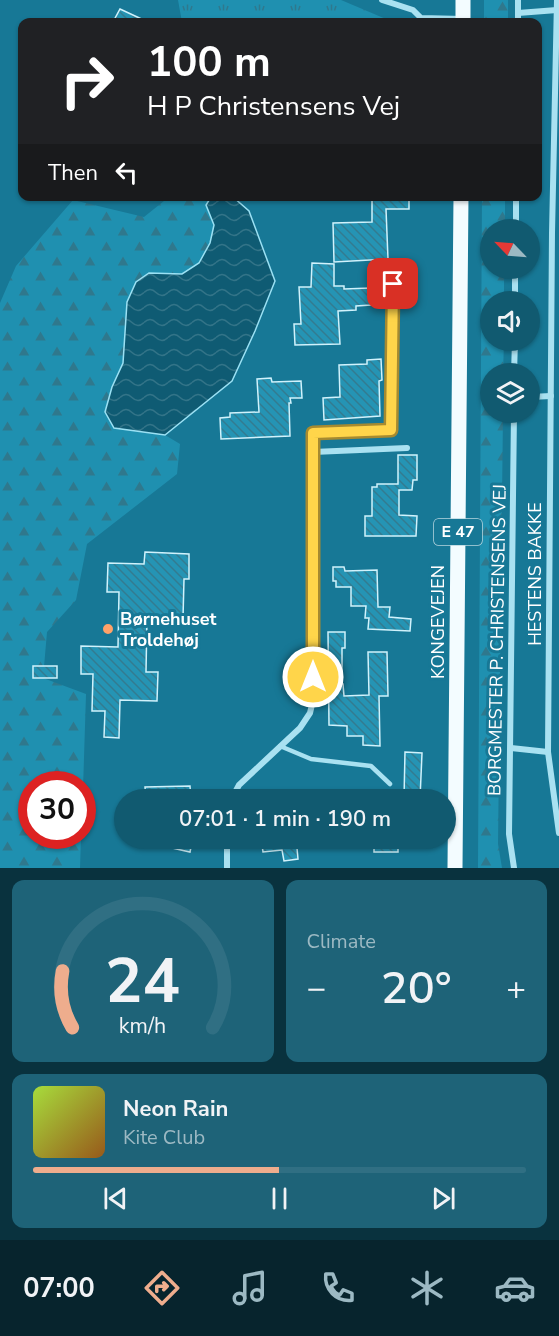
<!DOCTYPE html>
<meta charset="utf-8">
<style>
:root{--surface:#115a70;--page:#1e6378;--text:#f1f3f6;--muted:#9cb9c3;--line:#306f83;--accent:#eead8d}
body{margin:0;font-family:"Nunito Sans",sans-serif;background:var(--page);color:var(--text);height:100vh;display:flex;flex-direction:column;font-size:22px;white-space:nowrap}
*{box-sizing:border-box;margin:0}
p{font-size:20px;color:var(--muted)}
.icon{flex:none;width:33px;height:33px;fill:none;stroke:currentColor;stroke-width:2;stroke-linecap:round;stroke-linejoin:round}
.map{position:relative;height:868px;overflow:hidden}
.panel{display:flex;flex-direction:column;gap:12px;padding:12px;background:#09323e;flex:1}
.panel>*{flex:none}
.top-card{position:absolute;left:18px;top:18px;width:524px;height:183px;border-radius:12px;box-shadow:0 2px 4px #0004;background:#202124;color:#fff;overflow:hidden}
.needle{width:39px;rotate:295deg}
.fabs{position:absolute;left:480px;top:219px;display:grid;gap:12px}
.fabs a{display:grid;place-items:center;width:60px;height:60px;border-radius:50%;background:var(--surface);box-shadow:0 2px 4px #0004;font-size:30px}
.speed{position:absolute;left:18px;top:771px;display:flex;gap:12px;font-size:30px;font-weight:700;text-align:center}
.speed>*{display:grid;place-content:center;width:78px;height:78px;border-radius:50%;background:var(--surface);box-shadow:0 2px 4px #0004;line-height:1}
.speed .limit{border:9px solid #d22;background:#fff;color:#111}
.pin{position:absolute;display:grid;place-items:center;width:51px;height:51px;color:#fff;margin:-26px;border-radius:12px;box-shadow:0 3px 9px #0006}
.me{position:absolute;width:66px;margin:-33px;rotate:0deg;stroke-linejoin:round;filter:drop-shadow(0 0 4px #0008)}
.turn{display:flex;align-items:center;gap:21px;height:126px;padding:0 30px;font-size:27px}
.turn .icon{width:78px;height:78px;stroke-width:2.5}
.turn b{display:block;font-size:42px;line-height:51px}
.then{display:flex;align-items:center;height:57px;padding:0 30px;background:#0003;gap:12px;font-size:22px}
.big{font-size:45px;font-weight:600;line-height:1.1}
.panel .tile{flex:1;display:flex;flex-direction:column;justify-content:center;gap:9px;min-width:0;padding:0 21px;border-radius:12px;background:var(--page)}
.panel .dial{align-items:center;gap:0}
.dial svg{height:156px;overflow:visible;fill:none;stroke:var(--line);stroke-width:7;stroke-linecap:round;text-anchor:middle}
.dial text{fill:var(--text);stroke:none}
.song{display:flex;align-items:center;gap:18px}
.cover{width:72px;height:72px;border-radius:9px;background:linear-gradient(135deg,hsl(80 70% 55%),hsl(30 70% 35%))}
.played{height:6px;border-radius:3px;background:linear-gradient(90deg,var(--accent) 50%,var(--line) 50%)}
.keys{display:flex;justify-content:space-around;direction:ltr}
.heat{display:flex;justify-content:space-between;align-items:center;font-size:33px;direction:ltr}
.panel .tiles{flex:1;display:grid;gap:12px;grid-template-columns:1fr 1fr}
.tile:last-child{grid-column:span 2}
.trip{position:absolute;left:114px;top:789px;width:342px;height:60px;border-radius:30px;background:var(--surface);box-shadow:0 2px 4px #0004;font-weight:600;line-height:60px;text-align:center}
.dock{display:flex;height:96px;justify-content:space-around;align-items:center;background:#07242d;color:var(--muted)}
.dock .icon{width:42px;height:42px}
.dock .current{color:var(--accent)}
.dock b{font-size:27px;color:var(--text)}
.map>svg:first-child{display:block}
</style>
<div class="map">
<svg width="559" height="868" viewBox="0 0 559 868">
<defs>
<pattern id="grass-tufts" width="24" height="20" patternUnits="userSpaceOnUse" patternTransform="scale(1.5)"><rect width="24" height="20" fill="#1f90b0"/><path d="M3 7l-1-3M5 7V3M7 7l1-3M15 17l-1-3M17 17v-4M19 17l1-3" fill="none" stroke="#2f788d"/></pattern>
<pattern id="forest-firs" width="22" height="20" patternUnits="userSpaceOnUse" patternTransform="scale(1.5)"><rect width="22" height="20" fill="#1f90b0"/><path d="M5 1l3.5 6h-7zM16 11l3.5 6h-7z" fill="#2f788d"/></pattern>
<pattern id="water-waves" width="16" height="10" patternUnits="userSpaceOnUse" patternTransform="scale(1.5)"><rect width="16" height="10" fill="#0f5b73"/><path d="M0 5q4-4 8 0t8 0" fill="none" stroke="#337488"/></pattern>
<pattern id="building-back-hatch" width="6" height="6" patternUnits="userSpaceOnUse" patternTransform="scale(1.5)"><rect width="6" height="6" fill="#2594b4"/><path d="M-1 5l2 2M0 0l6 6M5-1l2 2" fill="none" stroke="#337b90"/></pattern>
</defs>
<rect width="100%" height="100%" fill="#177896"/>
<path fill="url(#grass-tufts)" d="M178,0h163l52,22h-211z"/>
<g fill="url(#forest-firs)">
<rect x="484" y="0" width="24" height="22"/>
<path d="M169,197h42l-5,8 8,19 -4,19 -11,20 -17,11 -33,-1 -22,29 -4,61 -11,24 2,41 51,7 15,9 -3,30 -90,70 -11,56 -29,32 -4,46 43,16 -3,95 -1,-5h-50v52h49l-1,32h-80v-565l16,-37 57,-66 71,17z"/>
<path d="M505,197v32l-15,1v38l14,1v32l-14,1v38l14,1 -1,32 -13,1v38l13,1 -5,431 4,24h-24l4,-671z"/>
</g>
<path fill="url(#water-waves)" stroke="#9be1f4" stroke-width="1.5" d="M211,197h22l16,14 26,70 -20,50 -23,50 -67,54 -51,-7 -9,-16 7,-25 11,-24 4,-61 9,-20 13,-9 33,1 17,-11 11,-20 4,-18 -8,-20z"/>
<g fill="url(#building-back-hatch)" stroke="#d0f2fc" stroke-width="1.5">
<path d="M120,9l28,13h-35z"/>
<path d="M372,196h37v13h-23l2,50 -54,3 -1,-39 39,-1z"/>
<path d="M312,263l22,1v22h10v3l26,-1 1,17 -15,1v4l-18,1 2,33 -45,1 -1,-21h7l-2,-37h12z"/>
<path d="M381,359l1,21 -3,1 1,35 -56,4 -1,-22 17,-1 -1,-32 28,-1v-4z"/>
<path d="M271,378l1,4 29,-1 1,17h-12l1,5h-2l1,33 -69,3 -1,-21 10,-1v-4l29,-1 -2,-33z"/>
<path d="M398,455h19v25h-4l-1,10h-13v25l18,1 -1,20h-51v-20h7v-29h5v-3h21z"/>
<path d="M145,552l44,2v25h-5l-1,39h-36l-1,54h12l-1,29 -37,-1 -1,38 -15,-1 1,-26h-13l1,-37h-12v-28l37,1 1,-55h-12l1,-29 36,1z"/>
<path d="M333,567h11l1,4 32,-1 1,37h12l-1,10 22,2 -1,12 -42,-2 1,-11h-4l1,-12h-15v-19h-15v-6h-3z"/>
<path d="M328,632h17v16h-3v36h1l1,12 25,-1 -1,-43h19l1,44h-9l1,50 -17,-1v-9h-16v-10l-18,-1z"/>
<rect x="33" y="666" width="24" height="12"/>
<path d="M405,752l17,1 -2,46 -16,-1z"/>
<path d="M190,786l1,14h-45l-1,-13z"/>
<path d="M154,838h39l-3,14 -36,-8z"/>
<path d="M261,838h46v9l-10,1 1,11 -14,2 -2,-11 -19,2z"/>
<rect x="374" y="838" width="24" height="14"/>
</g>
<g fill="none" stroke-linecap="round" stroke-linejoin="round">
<path stroke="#a9e1f1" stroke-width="4.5" d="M280,746l31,13 60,7 19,18"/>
<g stroke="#a9e1f1" stroke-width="6">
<path d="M382,0l31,10 8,8 42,1"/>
<path d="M557,0l-5,233 -4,519 11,81"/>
<path d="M518,13l39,-3"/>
<path d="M518,22v-22"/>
<path d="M516,230v-34"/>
<path d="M515,302v-34"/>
<path d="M514,374l1,-34"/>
<path d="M530,397l21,-1"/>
<path d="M313,452l94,-4"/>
<path d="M511,748l37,4"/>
<path d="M231,800l8,-15 61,-57 10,-15 3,-13v-267l78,-3 2,-146h12"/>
<path d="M227,838v30"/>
<path d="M514,868l-5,-34 5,-422"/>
</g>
<g stroke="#f3fcff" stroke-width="15">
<path d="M463,22v-22"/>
<path d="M455,868l6,-672"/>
</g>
</g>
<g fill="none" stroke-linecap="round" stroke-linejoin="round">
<defs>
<path id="route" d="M313,677v-244l78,-3 2,-146"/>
</defs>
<use href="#route" stroke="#a68a30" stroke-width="15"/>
<use href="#route" stroke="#ffd54a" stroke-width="10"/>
</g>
<circle fill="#ffa269" stroke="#177896" stroke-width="2" cx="108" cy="629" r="6"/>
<g text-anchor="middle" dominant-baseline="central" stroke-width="6" stroke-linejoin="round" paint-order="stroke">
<rect fill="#177896" stroke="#b9d6e0" stroke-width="1.5" x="434" y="519" width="48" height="26" rx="4.5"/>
<g font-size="16" font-weight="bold" fill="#fff">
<text x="458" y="532">E 47</text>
</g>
<g font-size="18" fill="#fff" stroke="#177896">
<text transform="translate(535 574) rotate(-90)">HESTENS BAKKE</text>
<text transform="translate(438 622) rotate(-90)">KONGEVEJEN</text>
<text transform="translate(497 640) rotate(-89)">BORGMESTER P. CHRISTENSENS VEJ</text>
</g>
<g font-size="18" font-weight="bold" fill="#fff" stroke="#177896" text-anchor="start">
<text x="120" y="619">Børnehuset<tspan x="120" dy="21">Troldehøj</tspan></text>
</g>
</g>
</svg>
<div class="fabs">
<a><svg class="needle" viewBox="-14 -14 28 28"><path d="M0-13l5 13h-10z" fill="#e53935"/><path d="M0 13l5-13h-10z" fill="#9cb9c3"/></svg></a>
<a><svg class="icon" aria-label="sound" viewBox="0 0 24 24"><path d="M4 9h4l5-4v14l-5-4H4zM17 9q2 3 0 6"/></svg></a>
<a><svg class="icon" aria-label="layers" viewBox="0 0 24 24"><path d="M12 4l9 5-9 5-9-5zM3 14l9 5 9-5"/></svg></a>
</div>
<div class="speed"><div class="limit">30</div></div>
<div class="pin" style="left:393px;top:284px;background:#d93025"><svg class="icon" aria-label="arrive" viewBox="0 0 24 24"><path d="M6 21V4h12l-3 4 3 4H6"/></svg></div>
<svg class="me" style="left:313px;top:677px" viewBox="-20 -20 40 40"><circle r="17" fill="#ffd54a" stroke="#fff" stroke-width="3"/><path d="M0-11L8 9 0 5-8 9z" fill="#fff"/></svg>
<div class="trip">07:01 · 1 min · 190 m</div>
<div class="top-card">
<div class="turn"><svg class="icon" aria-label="right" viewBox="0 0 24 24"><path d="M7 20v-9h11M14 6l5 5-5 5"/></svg><div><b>100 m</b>H P Christensens Vej</div></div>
<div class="then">Then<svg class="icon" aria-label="left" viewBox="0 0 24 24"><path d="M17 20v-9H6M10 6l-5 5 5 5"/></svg></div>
</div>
</div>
<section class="panel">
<div class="tiles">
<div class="tile dial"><svg viewBox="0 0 100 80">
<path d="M14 69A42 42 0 1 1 86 69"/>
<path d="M14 69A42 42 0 0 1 9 40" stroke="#eead8d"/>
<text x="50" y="56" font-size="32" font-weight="700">24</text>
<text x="50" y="72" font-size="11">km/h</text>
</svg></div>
<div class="tile"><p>Climate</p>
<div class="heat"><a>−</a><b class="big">20°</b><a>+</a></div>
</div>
<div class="tile">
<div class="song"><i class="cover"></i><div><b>Neon Rain</b><p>Kite Club</p></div></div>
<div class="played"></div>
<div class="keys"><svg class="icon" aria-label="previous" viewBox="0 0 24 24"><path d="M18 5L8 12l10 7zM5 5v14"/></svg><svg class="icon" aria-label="pause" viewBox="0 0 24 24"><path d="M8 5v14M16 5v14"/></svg><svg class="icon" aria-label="next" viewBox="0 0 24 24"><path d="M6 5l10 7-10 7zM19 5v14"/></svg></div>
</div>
</div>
</section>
<nav class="dock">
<b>07:00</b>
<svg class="icon current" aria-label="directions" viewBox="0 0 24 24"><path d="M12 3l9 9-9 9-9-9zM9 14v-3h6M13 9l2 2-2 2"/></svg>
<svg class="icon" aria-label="music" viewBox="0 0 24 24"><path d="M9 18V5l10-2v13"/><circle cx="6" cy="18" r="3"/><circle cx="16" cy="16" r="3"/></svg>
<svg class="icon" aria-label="phone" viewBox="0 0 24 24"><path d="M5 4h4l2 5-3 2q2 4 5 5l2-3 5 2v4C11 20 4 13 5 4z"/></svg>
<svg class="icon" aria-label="climate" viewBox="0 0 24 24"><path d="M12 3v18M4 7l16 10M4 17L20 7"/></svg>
<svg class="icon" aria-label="car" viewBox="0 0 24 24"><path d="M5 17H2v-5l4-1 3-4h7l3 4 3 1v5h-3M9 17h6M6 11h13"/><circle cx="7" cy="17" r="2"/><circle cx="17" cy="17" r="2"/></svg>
</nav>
